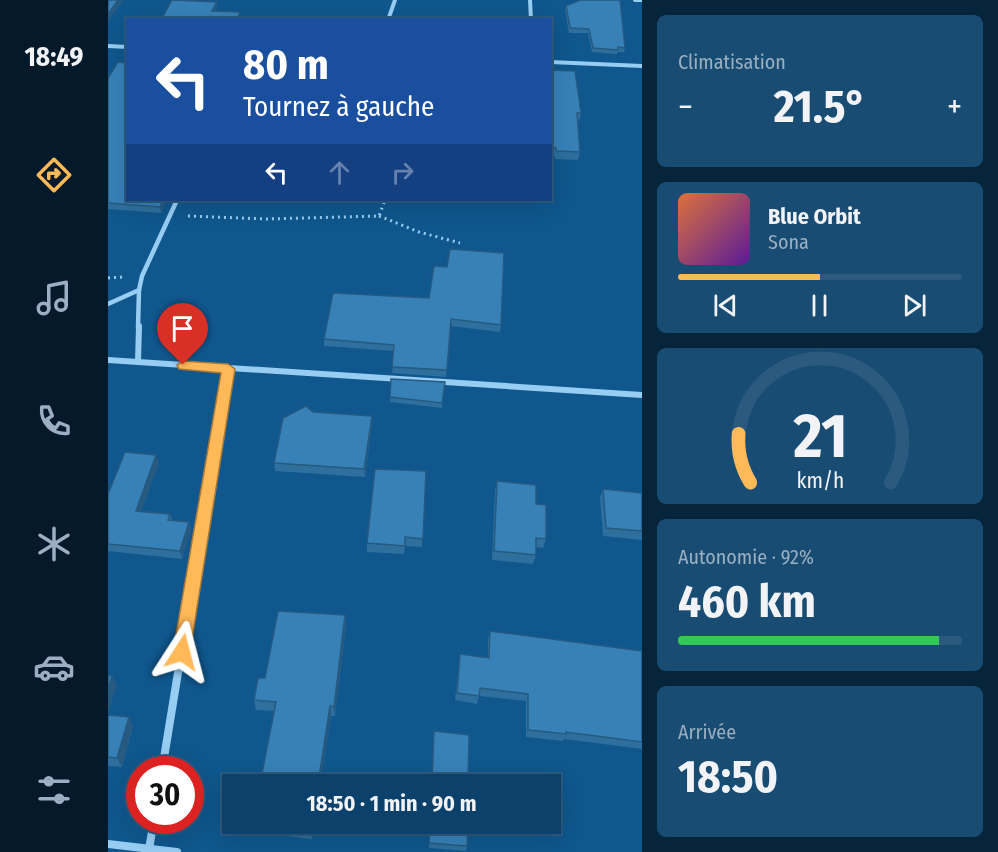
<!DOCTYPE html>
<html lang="fr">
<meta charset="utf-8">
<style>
:root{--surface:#0b416a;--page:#194c72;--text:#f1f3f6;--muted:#9aafc1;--line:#2b5a7e;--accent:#ffb958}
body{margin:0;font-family:"Fira Sans Condensed",sans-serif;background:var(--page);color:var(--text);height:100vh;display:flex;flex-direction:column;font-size:22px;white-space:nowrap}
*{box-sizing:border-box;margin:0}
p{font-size:20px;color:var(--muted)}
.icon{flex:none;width:33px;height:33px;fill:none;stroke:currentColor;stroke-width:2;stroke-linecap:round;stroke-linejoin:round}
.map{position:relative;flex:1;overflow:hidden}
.details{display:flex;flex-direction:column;gap:15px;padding:15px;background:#06243a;width:356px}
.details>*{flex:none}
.guide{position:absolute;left:18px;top:18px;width:426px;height:183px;border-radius:0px;box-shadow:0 6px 24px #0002,0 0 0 2px var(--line);background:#1a4fa0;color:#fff;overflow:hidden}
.speed{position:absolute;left:18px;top:756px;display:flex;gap:12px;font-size:30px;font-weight:700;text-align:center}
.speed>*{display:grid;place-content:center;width:78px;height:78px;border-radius:50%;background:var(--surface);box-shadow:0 6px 24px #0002,0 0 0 2px var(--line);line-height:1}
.speed .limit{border:9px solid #d22;background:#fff;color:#111}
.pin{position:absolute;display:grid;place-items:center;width:51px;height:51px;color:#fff;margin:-62px -26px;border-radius:50% 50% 50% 0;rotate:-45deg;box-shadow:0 0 6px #0007}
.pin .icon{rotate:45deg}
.me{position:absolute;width:66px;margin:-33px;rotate:9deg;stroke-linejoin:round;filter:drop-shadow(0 0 4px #0008)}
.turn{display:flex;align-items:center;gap:21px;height:126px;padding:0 18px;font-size:27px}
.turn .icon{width:78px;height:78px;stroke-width:2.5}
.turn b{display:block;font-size:42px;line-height:51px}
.lanes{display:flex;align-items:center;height:57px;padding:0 18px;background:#0003;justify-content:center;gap:30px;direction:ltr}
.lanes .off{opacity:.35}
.big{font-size:45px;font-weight:700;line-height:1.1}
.details .widget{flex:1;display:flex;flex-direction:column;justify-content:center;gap:9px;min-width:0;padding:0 21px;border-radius:9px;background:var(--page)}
.details .dial{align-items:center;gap:0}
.dial svg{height:156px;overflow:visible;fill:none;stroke:var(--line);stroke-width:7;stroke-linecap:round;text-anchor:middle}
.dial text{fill:var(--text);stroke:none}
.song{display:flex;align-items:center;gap:18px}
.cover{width:72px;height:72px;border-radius:9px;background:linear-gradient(135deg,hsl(20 70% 55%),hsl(270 70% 35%))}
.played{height:6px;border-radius:3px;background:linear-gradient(90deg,var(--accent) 50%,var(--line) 50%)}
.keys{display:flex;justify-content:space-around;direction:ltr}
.heat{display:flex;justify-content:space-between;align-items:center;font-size:33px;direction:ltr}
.charge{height:9px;border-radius:4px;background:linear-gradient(90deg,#34c759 92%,var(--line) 0)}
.trip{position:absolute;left:114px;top:774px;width:339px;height:60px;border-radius:0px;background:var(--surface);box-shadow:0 6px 24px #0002,0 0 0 2px var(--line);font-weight:700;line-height:60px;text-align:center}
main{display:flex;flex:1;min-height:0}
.menu{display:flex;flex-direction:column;width:108px;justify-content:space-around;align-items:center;background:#041a2a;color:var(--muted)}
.menu .icon{width:42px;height:42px}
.menu .active{color:var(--accent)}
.menu b{font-size:27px;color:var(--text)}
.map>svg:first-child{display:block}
</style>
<main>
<nav class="menu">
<b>18:49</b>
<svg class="icon active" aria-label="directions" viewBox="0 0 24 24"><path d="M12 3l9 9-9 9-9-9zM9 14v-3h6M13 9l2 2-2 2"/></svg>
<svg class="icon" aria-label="music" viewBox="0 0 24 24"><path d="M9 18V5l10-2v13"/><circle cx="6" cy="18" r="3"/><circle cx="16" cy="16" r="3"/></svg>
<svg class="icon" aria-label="phone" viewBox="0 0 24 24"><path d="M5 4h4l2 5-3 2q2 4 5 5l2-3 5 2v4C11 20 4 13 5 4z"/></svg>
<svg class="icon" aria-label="climate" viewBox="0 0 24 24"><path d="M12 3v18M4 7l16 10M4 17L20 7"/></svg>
<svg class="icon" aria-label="car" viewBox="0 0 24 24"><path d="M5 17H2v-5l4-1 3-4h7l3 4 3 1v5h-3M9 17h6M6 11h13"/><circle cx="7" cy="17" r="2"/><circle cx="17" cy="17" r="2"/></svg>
<svg class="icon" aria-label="filters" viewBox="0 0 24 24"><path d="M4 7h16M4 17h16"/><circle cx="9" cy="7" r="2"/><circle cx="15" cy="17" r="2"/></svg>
</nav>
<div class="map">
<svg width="535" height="852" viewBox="0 0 535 852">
<rect width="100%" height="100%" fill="#0f578d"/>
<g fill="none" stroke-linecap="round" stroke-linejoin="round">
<g stroke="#97cdf3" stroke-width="3" stroke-dasharray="2 4" stroke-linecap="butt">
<path d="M80,216l78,3 113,-3 6,-16"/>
<path d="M271,216l40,16 41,11"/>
<path d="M0,278l14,-1"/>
</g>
<g stroke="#97cdf3" stroke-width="4">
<path d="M422,0l1,20"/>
<path d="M527,0h8"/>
<path d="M280,20l7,-20"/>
<path d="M0,46l20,1"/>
<path d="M442,62l93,4"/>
</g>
<g stroke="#97cdf3" stroke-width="4.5">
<path d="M0,304l31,-14"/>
<path d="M30,327l1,-37 3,-14 35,-76"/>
</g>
<g stroke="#97cdf3" stroke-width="6">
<path d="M31,326l-1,36 505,33"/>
<path d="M0,360l30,2"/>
<path d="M89,559l31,-190"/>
</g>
<g stroke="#97cdf3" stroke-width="8">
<path d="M54,770l35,-213"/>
<path d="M0,844l69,8"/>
<path d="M41,849l5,-29"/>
</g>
</g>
<g fill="#2f6f9d">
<path d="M458,6l59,42 -1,4h-6l-1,2 -25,-2 -4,-19h-19l-4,-23z"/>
<path d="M442,70l31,43 -2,8h-1l2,31 -2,8 -23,-1v-3h-5z"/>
<path d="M0,78l59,122 -6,13 -53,-4z"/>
<path d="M225,293l168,32 -1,7 -50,-6 -4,51 -54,-4 2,-22 -70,-5v-7z"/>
<path d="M283,379l54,3 -3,26 -52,-6z"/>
<path d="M205,412l59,4v8l-7,53 -90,-6 -1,-8z"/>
<path d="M51,463l-18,48 29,3 2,6 17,2 2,8 -9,29 -74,-8v-57z"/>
<path d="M318,471l-4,76 -17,-1 -1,8 -37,-2v-9z"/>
<path d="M389,481l39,23 10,35 -3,9 -7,-1v8l-3,9 -41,-4 3,-70z"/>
<path d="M495,489l39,4v47l-39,-4 -3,-39z"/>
<path d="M237,615l1,11 -11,90h-4l-11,68h-60l14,-73 -18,-1 -2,-10 11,-22z"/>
<path d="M382,631l152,20v98l-78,-10 -1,2 -37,-4v-36l-47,-5 -2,8 -22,-4 4,-38 29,-4v-19z"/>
<path d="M0,715l25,11 -11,41 -14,-1z"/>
<path d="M144,824h63l-3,15 -58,-7z"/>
<path d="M322,824h38l-1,22 -1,5 -37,-3z"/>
</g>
<g fill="#265a80">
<path d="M10,0h6l-16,21v-7z"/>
<path d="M109,2l1,5 -5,9 -1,-5z"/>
<path d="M55,200h4l-6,13 -1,-6z"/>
<path d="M264,416v8l-7,53 -1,-8z"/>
<path d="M48,455l3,8 -21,56 -2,-8z"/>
<path d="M81,522l2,8 -9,29 -2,-8z"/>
<path d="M237,615l1,11 -11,90 -1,-9z"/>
<path d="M4,676l5,9 -9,28v-25z"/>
<path d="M222,706l1,10 -11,68h-2z"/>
<path d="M21,717l4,9 -11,41 -5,-9z"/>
<path d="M204,824h3l-3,15 -1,-7z"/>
</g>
<g fill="#3781b7" stroke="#265a80" stroke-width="1.5">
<path d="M0,0h10l-10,14z"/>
<path d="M64,0l45,2 -5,9 28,1 -3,8h-76z"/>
<path d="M472,0h40l5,48 -7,-1v3l-25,-2 -4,-19 -19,-1 -4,-22z"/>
<path d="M10,62l10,1v137h35l-3,7 -52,-4v-125z"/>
<path d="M442,70l25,1 6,42h-4l3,39 -24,-1v-3h-6z"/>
<path d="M342,249l54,4 -3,72 -50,-6 -4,51 -55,-3 2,-22 -70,-6 9,-46 96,5 5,-32 13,1z"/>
<path d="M283,379l54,3 -3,21 -52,-6z"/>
<path d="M198,406l7,6 59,4 -8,53 -90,-6 9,-45z"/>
<path d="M17,452l31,3 -20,56 34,3 -2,6 21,2 -9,29 -72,-7v-50z"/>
<path d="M267,469l51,2 -3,68 -18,-2v9l-38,-3z"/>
<path d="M389,481l39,4v19l10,1v34l-10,-1v17l-42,-4z"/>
<path d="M495,489l39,4v38l-36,-3z"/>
<path d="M170,611l67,4 -11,92 -4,-1 -12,78h-58l16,-82 -22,-2 4,-22h7z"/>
<path d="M382,631l152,20v91l-76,-10v2l-38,-4v-36l-48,-6 -1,8 -22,-3 3,-39 29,4z"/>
<path d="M0,675l4,1 -4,12z"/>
<path d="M0,715l21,2 -12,41 -9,-1z"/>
<path d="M326,731l35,4 -1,49h-36z"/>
<path d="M144,824h60l-1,8z"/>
<path d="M322,824h38l-1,22 -38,-3z"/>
</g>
<path fill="#ffb958" stroke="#a67839" stroke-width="1.5" d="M75,361l45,3 7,5 -45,283 -2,5 -6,2 -6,-2 -3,-5 48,-279 -42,-4 -2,-4z"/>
</svg>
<div class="speed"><div class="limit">30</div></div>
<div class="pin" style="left:75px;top:365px;background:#d93025"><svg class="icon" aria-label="arrive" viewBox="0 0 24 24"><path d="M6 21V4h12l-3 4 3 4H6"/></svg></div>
<svg class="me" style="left:74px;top:652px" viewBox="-20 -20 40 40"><path d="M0-17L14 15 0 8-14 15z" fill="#ffb958" stroke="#fff" stroke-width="4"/></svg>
<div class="trip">18:50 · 1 min · 90 m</div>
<div class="guide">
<div class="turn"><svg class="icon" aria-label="left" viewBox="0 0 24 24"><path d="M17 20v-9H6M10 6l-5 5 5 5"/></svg><div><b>80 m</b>Tournez à gauche</div></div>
<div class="lanes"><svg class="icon" aria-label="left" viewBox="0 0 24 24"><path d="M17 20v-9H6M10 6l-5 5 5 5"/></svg><svg class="icon off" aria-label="ahead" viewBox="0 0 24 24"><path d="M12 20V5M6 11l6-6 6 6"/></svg><svg class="icon off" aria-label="right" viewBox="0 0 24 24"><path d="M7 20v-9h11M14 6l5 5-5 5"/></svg></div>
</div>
</div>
<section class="details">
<div class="widget"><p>Climatisation</p>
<div class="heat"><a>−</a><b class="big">21.5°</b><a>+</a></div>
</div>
<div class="widget">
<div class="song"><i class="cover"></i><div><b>Blue Orbit</b><p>Sona</p></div></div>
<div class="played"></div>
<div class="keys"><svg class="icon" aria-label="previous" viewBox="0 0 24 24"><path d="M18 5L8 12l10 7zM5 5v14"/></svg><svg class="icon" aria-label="pause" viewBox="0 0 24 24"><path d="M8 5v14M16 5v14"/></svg><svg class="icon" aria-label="next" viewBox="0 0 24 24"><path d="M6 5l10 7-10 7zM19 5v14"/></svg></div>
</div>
<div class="widget dial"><svg viewBox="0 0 100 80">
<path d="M14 69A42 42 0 1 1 86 69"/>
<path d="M14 69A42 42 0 0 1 8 44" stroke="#ffb958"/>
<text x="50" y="56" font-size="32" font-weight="700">21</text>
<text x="50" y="72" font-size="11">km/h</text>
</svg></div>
<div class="widget"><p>Autonomie · 92%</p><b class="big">460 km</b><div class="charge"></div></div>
<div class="widget"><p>Arrivée</p><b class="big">18:50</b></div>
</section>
</main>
